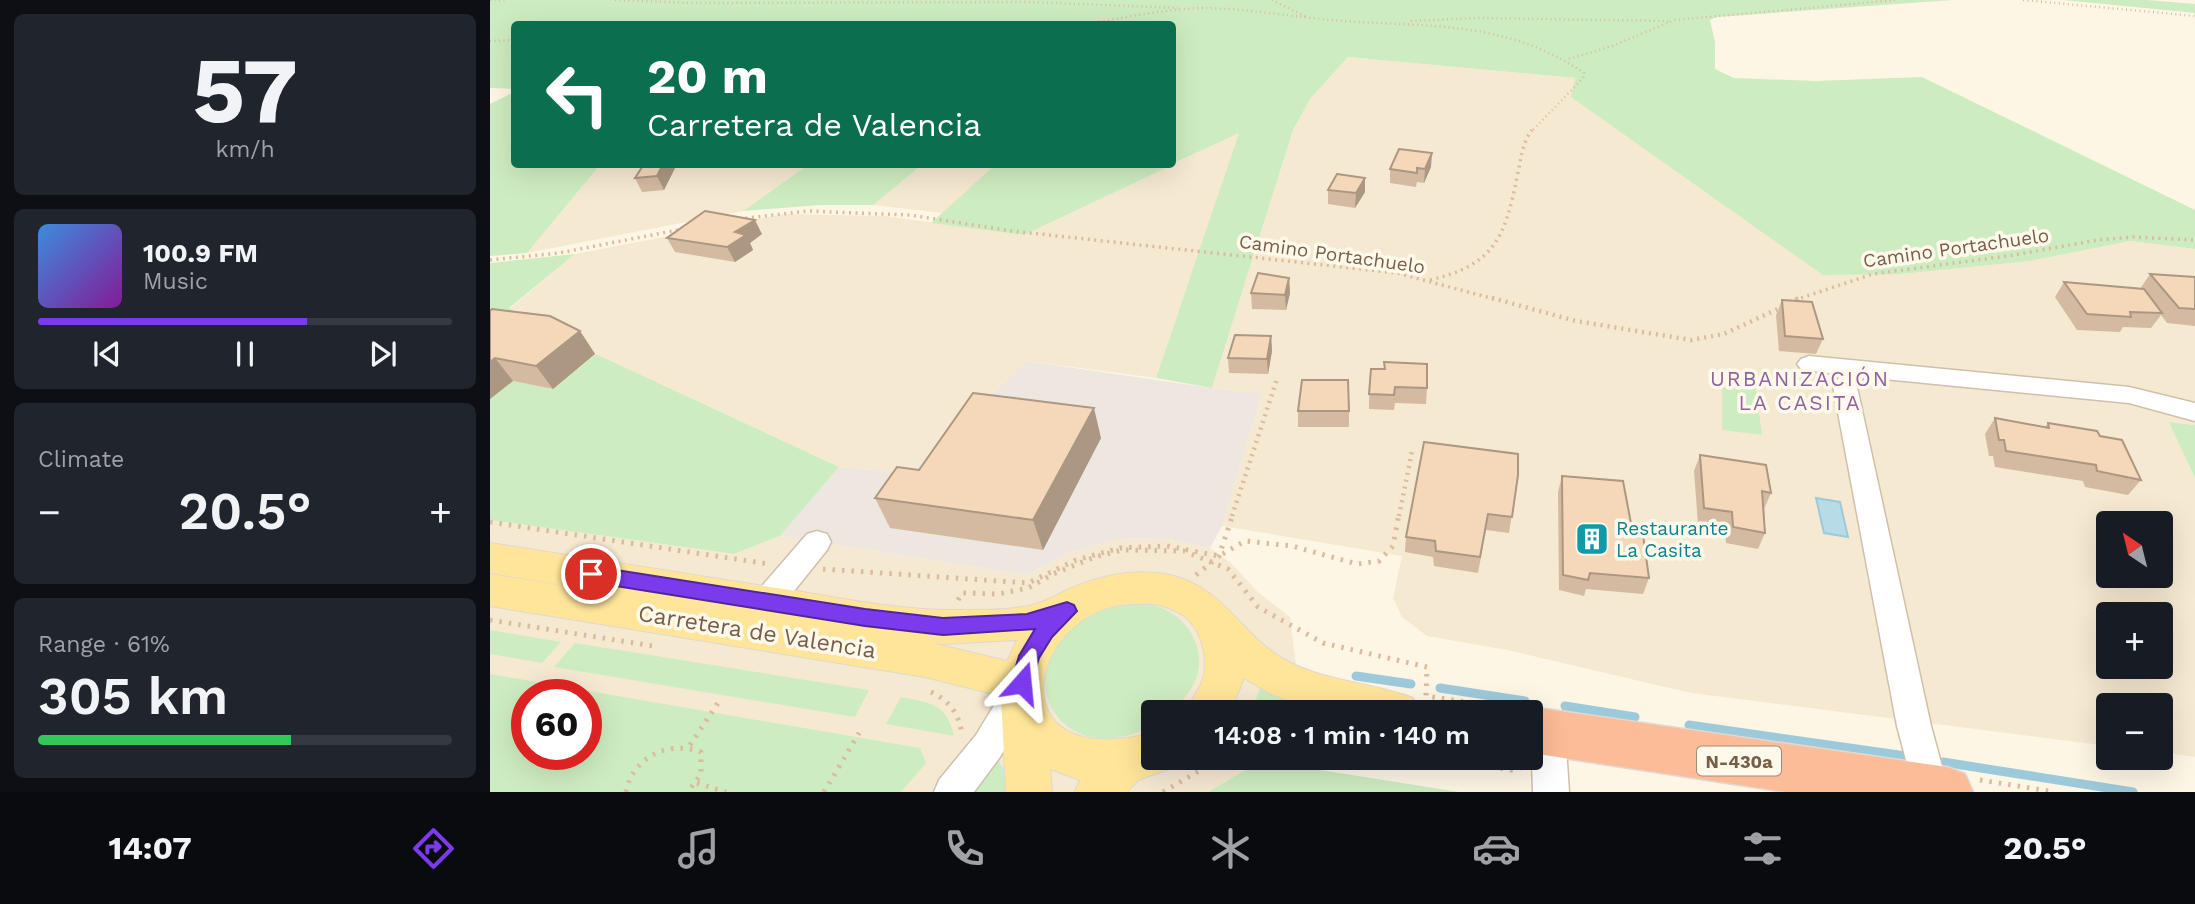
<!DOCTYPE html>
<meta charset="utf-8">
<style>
:root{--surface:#171b24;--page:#20242c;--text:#f1f3f6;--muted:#9ea1a6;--line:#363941;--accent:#7c3aed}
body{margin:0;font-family:"Work Sans",sans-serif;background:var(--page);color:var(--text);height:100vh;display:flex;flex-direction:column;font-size:26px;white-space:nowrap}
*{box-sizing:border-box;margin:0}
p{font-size:23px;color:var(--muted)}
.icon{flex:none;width:38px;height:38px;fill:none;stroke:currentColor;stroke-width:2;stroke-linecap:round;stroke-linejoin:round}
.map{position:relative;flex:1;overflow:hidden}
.drawer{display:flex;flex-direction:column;gap:14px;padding:14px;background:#0d0f14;width:490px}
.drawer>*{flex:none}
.top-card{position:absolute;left:21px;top:21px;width:665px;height:147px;border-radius:7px;box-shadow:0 7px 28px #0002;background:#0b6e4f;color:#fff;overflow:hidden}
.needle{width:46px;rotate:325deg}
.controls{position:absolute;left:1606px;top:511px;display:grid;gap:14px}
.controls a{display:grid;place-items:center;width:77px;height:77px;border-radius:7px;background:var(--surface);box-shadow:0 7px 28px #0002;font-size:35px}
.speed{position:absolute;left:21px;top:679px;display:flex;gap:14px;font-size:35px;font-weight:700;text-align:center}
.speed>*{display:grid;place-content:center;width:91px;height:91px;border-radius:50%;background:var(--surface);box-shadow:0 7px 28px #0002;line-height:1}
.speed .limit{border:10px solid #d22;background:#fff;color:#111}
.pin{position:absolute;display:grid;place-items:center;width:60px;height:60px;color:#fff;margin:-30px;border:4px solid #fff;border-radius:50%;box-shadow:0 2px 7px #0007}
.me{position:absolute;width:77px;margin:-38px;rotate:18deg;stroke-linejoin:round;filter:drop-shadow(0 0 5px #0008)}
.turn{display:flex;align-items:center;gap:24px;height:147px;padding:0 21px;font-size:32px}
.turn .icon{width:91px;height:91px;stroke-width:2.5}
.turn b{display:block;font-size:49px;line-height:60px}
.big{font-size:52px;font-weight:600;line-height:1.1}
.drawer .widget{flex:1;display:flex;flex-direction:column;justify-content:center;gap:10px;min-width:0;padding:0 24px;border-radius:10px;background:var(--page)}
.drawer .dial{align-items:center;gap:0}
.dial b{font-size:91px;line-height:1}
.song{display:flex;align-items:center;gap:21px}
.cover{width:84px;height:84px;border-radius:10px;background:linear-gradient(135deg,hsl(210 70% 55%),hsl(290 70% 35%))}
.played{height:7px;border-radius:4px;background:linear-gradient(90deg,var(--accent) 65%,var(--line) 65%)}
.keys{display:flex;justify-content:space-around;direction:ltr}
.heat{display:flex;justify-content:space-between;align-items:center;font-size:38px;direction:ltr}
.charge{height:10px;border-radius:5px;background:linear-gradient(90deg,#34c759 61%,var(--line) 0)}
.trip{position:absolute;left:651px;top:700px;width:402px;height:70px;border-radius:7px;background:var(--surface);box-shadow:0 7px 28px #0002;font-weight:600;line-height:70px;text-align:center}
.tabs{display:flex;height:112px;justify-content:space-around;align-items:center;background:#090b0e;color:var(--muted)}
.tabs .icon{width:49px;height:49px}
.tabs .on{color:var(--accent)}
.tabs b{font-size:32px;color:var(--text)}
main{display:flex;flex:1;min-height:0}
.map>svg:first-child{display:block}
</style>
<main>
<section class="drawer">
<div class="widget dial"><b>57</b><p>km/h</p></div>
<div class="widget">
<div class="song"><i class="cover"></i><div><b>100.9 FM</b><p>Music</p></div></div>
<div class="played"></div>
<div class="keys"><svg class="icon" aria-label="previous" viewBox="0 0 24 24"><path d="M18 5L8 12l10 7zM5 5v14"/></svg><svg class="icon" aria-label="pause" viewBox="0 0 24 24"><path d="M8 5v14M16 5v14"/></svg><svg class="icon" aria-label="next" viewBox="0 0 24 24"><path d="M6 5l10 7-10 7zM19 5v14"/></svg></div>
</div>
<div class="widget"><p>Climate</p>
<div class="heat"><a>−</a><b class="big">20.5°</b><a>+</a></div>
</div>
<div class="widget"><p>Range · 61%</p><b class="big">305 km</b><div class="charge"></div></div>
</section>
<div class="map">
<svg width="1705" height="792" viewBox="0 0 1705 792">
<rect width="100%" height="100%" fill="#fef6e4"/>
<g fill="#f6e9d2" fill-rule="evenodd">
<path d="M858,57l228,21 326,196 128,-13 100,-20 65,8v176l-25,-3 25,56v279l-34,-5v-47h-52v41l-418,-53 -184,-43 -80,-14 -25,-19 -9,-19 9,-42 -180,-30 40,-133 -50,-5 81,-258 17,-31zM1619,523h52v53h-52zM1619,614h52v53h-52z"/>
<path d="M750,132l-84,246 -130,-17 -114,112 -73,-6 -247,-115 -83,-43 66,-55 209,-40 101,2 139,19z"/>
<path d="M110,165h208l-65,46 -216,42z"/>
<path d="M432,165h73l-52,48 -70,-8z"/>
<path d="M0,520l244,34 46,-18 247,39 43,-23 47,-13 47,-1 46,10 20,14 28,30 32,25 6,48 -20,47h-123v46h101l-5,10 -41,24h-718zM37,695h59v59h-59z"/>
</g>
<path fill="#ede7df" d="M536,361l186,27 50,5 -40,133 -12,22 -46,-10 -47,1 -47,13 -43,23 -247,-39 59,-69 73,6z"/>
<g fill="#ceecc1" fill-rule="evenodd">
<path d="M0,0h1463l-236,17 -7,3 5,22v27l19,9 82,3 106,-4 273,133v39l-65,-8 -100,20 -128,13 -79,1 -252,-178 4,-19 -227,-21 -38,42 -17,31 -81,258 -56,-10 83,-245 -67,31v-140h-658v65l-24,-1z"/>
<path d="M1573,0h84l48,4v9z"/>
<path d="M24,92v72l86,1 -73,88 -37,3v-152z"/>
<path d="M318,165v-1l114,1 -49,40h-53l-77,6z"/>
<path d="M682,165l-148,70 -93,-12 64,-58z"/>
<path d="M85,254l-66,54 57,30 -76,7v-82z"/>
<path d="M106,354l243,113 -59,69 -46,18 -244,-34v-121l23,-18 40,8z"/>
<path d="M1232,378l33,5 7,52 -40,-5z"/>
<path d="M1679,422l26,3v53z"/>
<path d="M631,604c9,0 19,-1 28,1 33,4 58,39 48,71 -5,15 -15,25 -25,36h-19v13c-106,58 -163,-86 -32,-121z"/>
<path d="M0,630l71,12 -19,21 -52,-9z"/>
<path d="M85,643l294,47 -14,27 -301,-50z"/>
<path d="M0,674l430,74 6,15 -25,29h-411zM37,695h59v59h-59z"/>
<path d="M772,684l18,13 18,8 -32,7h-15z"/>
<path d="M411,697c29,6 46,6 53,39l-68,-12z"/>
<path d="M507,758l10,17 -1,17h-35z"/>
<path d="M799,765l170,27h-251l41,-24z"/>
</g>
<path fill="#b7dce8" stroke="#9dcadb" stroke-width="2" d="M1326,498l24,4 8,35 -24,-4z"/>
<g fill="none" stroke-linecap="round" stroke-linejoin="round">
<g stroke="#9dcadb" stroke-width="9">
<path d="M866,676l55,8"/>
<path d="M950,688l85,13"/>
<path d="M1075,706l70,11"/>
<path d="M1199,725l217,31"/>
<path d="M1453,762l190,30"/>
</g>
<defs>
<g id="minor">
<path d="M1319,356l320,31 66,16v18l-66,-18 -265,-26 -7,10 74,339 18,66 -35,-2 -17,-64 -64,-340 8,-11 -40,-6 -4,-5 4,-5z"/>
<path d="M327,531l10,3 4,8 -4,8 -49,61 -11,4 -11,-4 -4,-9 4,-9 51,-59z"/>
<path d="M529,680l12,4 5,11 -36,62 -26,35h-40l5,-12 37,-45 31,-51z"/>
<path d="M1058,716l12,5 5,11 4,60h-36l-2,-61 5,-10z"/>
</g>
<path id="major" d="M0,543c96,15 191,30 287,45 55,8 112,21 167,22 27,0 59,1 85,-4 16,-4 29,-12 43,-18 30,-13 61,-19 93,-14 60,11 74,61 122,87 40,21 85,21 126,37l7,14h-102l-47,-18 -27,-16 -14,34h-44c4,-10 10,-18 15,-28 9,-21 2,-54 -17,-68 -16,-11 -31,-13 -50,-12 -103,1 -145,170 19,129v25h21l-5,11 -31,11 -11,12h-52l5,-12 -30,-11 2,23h-46l-5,-96 -76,-19 -435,-71v-32l114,18 -114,-19zM527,640l-10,21 -75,-18 11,1z"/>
<path id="highway" d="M1041,707l416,60 18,7 8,18h-187l-255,-39v-41h-13z"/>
</defs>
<use href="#minor" stroke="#d0bfaa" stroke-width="3"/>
<use href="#major" stroke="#dfd8d3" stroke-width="2"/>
<use href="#highway" stroke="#dfd8d3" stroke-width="3"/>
<g stroke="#dabb9d" stroke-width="2.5" stroke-dasharray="1 3.5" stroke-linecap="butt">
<path d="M0,0h15"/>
<path d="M125,0l77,3 339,-1 147,6"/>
<path d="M782,0l35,17"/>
<path d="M1533,0l172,16"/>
<path d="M921,21l65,-3 195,3"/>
<path d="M596,24c38,-6 77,-15 116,-16 47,0 95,10 142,13 88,6 164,0 240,52l-1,5 -52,54"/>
<path d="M0,41l24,-1"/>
<path d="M1079,59l43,-13 63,-26 221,-20"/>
</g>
<g stroke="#dabb9d" stroke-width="3.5" stroke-dasharray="2 4.5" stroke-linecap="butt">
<path d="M249,219l68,-8 103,4 102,16 385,42 101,27"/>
<path d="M0,260l69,-7 124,-24"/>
<path d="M940,280c64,-15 75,-42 87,-103 4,-17 4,-32 15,-47"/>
<path d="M1305,300l78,-26 141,-19 83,-15 37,-3 61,3"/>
</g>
<g stroke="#dabb9d" stroke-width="4.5" stroke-dasharray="2 5" stroke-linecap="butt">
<path d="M1002,298l84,23 115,19 33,-6 58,-27"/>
<path d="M1300,302l9,-4"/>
<path d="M742,516l45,-137"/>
<path d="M909,516l13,-65"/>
</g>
<g stroke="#dabb9d" stroke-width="5" stroke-dasharray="2.5 7" stroke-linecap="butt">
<path d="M0,522l279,42"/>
<path d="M333,569l205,14 48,-23 44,-12 47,-2 52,10 26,-15 47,5 65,18 22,-3 14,-15 6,-32"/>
<path d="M706,575l23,-19 14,-42"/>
<path d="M468,600l4,-7 36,1 30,-6 25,-14 42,-17 27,-7 62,1 44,18 30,38 65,36 104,24 -1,29 85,13"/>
<path d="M0,620l163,26"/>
<path d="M441,692c19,9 29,23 31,44"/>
<path d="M200,745l28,-42"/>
<path d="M945,758l76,12 13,-3"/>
<path d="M1490,780l75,12"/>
<path d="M207,783l29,9"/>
<path d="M136,792c6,-35 43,-52 75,-40v22l-13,18"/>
<path d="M334,792l38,-64"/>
<path d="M673,792l58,-34"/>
</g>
<use href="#minor" fill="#fff" fill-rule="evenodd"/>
<use href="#major" fill="#ffe599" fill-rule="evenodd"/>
<use href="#highway" fill="#fbbc97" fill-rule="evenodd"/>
</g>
<g fill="#d3baa0">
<path d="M187,164l-13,26 -22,2 -7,-14z"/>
<path d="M941,167l-7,16 -7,-1 -1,5 -26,-4v-14z"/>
<path d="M838,190l37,2 -10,16 -27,-4z"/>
<path d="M272,234l-12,9 3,7 -18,12 -60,-10 -8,-14z"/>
<path d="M1660,274l45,3v49l-28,-3 -6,-8 -10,13 -28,-1 -3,5 -43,-2 -22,-33 9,-15 76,7z"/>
<path d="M799,278l1,15 -4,17 -34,-1 -1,-16z"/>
<path d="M1292,300l41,39 -7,15 -37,-3 -3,-36z"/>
<path d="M0,311l90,20 15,23 -42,35 -40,-8 -23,18z"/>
<path d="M781,336l1,15 -4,23 -39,-1 -1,-15z"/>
<path d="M894,362l43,26 -1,16 -31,-1 -1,7 -25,-1v-15l15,-25z"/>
<rect x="808" y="411" width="51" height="16"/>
<path d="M1505,418l50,9 3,-4 52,13 41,44 -13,15 -43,-8 -2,-6 -88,-14 -2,-11h-4l-4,-22z"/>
<path d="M611,438l-58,112 -153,-22 -15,-30 44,-28z"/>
<path d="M1210,455l71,38 -7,16 1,24 -7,16 -32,-6 -1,-15 -27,-4 -4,-53z"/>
<path d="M1028,475l-9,58 -23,-3 -8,43 -44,-7 -1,-9 -28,-5 1,-15z"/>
<path d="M1072,476l71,58 16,44 -6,16 -57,-5 -2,7 -25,-6 -1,-98z"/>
</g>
<g fill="#ac9782">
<path d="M942,153l-1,14 -7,16 1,-14z"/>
<path d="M173,164h14l-13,26 -7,-14z"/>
<path d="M875,178v14l-10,16 1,-15z"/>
<path d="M265,220l7,14 -12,9 3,7 -18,12 -8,-15 8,-15z"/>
<path d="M799,278l1,15 -4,17 -1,-15z"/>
<path d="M90,331l15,23 -42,35 -17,-23z"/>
<path d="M781,336l1,15 -4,23 -1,-15z"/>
<path d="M5,358l18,23 -23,18v-37z"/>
<path d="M604,408l7,30 -58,112 -10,-30z"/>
</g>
<g fill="#f5d8ba" stroke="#ac9782" stroke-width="2">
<path d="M909,149l33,4 -7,16 -8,-1v5l-27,-4z"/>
<path d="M154,164h19l-6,12 -22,2z"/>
<path d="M847,174l28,4 -9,15 -28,-3z"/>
<path d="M215,211l50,9 -20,12 11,3 -19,12 -60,-9z"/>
<path d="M768,273l31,5 -4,17 -34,-2z"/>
<path d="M1660,274l45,3v32l-16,-1z"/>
<path d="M1574,282l80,7 18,24 -32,-1 1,5 -44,-3z"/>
<path d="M1292,300l30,2 11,37 -38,-3z"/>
<path d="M2,309l58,7 30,15 -44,35 -41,-8 -5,4v-51z"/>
<path d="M745,335l36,1 -4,23 -39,-1z"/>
<path d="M894,362l43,2v24l-32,-1 -1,8 -25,-1 2,-25h14z"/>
<path d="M812,380h46l1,31h-51z"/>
<path d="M483,393l121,15 -61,112 -158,-22 22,-31 22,3z"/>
<path d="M1505,418l54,10 -1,-5 49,8 3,5 22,4 19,40 -44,-9 -1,-6 -90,-14 -2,-11h-5z"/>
<path d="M934,442l94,12v21l-6,42 -24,-3 -8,43 -44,-6 -1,-10 -29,-4z"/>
<path d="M1210,455l66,10 5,28 -9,-2 3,42 -32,-6 -1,-15 -28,-4z"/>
<path d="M1072,476l61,5 10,53 10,1 6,43 -59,-5 -2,7 -25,-5z"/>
</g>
<path fill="#7c3aed" stroke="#51269a" stroke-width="2" d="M101,566l274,43 78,9 84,-4 40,-12 7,3 3,6 -25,26 -13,21 -10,32 -7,3 -8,-3 -3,-7 8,-27 16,-27 -92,6 -78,-9 -274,-44 -7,-2 -3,-6 3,-5z"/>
<defs>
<symbol id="building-square" viewBox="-11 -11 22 22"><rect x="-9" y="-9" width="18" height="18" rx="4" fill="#0f9aa8" stroke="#fff9eb"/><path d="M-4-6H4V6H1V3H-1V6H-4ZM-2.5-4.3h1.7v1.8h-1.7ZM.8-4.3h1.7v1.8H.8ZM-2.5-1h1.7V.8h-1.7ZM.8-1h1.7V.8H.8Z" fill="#fff"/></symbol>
</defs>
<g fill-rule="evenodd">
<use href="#building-square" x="1083" y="520" width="38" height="38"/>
</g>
<g text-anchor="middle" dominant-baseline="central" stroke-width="7" stroke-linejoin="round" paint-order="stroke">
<rect fill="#fff9eb" stroke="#a08c79" stroke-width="2" x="1207" y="746.5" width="84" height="29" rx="5"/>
<g font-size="18" font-weight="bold" fill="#785e48">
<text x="1249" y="761">N-430a</text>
</g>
<g font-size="19" fill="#785e48" stroke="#fff9eb">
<text transform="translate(1466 248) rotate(-8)">Camino Portachuelo</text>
<text transform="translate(842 254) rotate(8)">Camino Portachuelo</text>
</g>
<g font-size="19" fill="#0d838f" stroke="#fff9eb" text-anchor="start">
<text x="1126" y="528">Restaurante<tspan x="1126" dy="22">La Casita</tspan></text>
</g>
<g font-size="21" letter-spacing="2" fill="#8f639c" stroke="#fff9eb">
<text x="1310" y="378">URBANIZACIÓN<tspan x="1310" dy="24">LA CASITA</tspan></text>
</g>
<g font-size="23" fill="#785e48" stroke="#fff9eb">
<text transform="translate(267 632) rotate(9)">Carretera de Valencia</text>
</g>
</g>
</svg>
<div class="controls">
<a><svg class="needle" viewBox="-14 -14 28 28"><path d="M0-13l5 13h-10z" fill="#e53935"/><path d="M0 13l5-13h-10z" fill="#9ea1a6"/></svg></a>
<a>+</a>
<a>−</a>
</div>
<div class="speed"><div class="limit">60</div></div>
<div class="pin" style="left:101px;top:574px;background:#d93025"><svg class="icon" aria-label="arrive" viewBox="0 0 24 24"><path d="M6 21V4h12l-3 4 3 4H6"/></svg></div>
<svg class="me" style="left:532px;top:683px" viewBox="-20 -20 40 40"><path d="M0-17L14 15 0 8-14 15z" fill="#7c3aed" stroke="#fff" stroke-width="4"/></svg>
<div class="trip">14:08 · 1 min · 140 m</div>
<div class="top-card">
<div class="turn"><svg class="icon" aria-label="left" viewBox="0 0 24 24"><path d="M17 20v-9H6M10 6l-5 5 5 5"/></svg><div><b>20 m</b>Carretera de Valencia</div></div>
</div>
</div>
</main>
<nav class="tabs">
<b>14:07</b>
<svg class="icon on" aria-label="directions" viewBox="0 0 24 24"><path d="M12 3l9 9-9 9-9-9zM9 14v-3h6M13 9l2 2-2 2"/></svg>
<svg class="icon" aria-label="music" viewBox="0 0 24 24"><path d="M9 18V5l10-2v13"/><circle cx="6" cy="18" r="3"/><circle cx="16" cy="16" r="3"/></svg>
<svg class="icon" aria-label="phone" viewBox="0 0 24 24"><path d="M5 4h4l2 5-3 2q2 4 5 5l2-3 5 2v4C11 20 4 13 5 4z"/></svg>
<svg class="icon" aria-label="climate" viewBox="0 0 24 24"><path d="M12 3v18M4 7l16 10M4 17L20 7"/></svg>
<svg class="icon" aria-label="car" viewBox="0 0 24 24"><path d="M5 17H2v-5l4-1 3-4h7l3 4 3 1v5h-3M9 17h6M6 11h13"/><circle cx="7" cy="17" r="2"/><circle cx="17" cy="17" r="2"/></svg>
<svg class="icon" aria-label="filters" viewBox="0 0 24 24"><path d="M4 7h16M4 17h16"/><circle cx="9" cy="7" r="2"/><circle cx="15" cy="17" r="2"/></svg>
<b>20.5°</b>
</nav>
